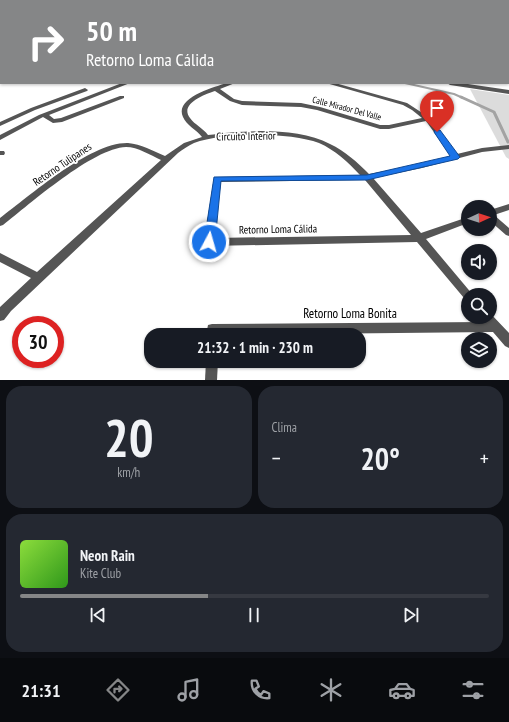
<!DOCTYPE html>
<html lang="es">
<meta charset="utf-8">
<style>
:root{--surface:#171b24;--page:#242831;--text:#f1f3f6;--muted:#9ea1a6;--line:#363941;--accent:#858687}
body{margin:0;font-family:"PT Sans Narrow",sans-serif;background:var(--page);color:var(--text);height:100vh;display:flex;flex-direction:column;font-size:15px;white-space:nowrap}
*{box-sizing:border-box;margin:0}
p{font-size:13px;color:var(--muted)}
.icon{flex:none;width:22px;height:22px;fill:none;stroke:currentColor;stroke-width:2;stroke-linecap:round;stroke-linejoin:round}
.map{position:relative;height:380px;overflow:hidden}
.panel{display:flex;flex-direction:column;gap:6px;padding:6px;background:#0d0f14;flex:1}
.panel>*{flex:none}
.hud{position:absolute;left:0px;top:0px;width:509px;height:84px;box-shadow:0 1px 3px #0004;background:#858687;color:#fff;overflow:hidden}
.needle{width:26px;rotate:87deg}
.fabs{position:absolute;left:461px;top:200px;display:grid;gap:8px}
.fabs a{display:grid;place-items:center;width:36px;height:36px;border-radius:50%;background:var(--surface);box-shadow:0 1px 3px #0004;font-size:20px}
.speed{position:absolute;left:12px;top:316px;display:flex;gap:8px;font-size:20px;font-weight:700;text-align:center}
.speed>*{display:grid;place-content:center;width:52px;height:52px;border-radius:50%;background:var(--surface);box-shadow:0 1px 3px #0004;line-height:1}
.speed .limit{border:6px solid #d22;background:#fff;color:#111}
.pin{position:absolute;display:grid;place-items:center;width:34px;height:34px;color:#fff;margin:-41px -17px;border-radius:50% 50% 50% 0;rotate:-45deg;box-shadow:0 0 4px #0007}
.pin .icon{rotate:45deg}
.me{position:absolute;width:44px;margin:-22px;rotate:6deg;stroke-linejoin:round;filter:drop-shadow(0 0 3px #0008)}
.turn{display:flex;align-items:center;gap:14px;height:84px;padding:0 20px;font-size:18px}
.turn .icon{width:52px;height:52px;stroke-width:2.5}
.turn b{display:block;font-size:28px;line-height:34px}
.big{font-size:30px;font-weight:700;line-height:1.1}
.panel .card{flex:1;display:flex;flex-direction:column;justify-content:center;gap:6px;min-width:0;padding:0 14px;border-radius:16px;background:var(--page)}
.panel .dial{align-items:center;gap:0}
.dial b{font-size:52px;line-height:1}
.song{display:flex;align-items:center;gap:12px}
.cover{width:48px;height:48px;border-radius:6px;background:linear-gradient(135deg,hsl(90 70% 55%),hsl(110 70% 35%))}
.played{height:4px;border-radius:2px;background:linear-gradient(90deg,var(--accent) 40%,var(--line) 40%)}
.keys{display:flex;justify-content:space-around;direction:ltr}
.heat{display:flex;justify-content:space-between;align-items:center;font-size:22px;direction:ltr}
.panel .tiles{flex:1;display:grid;gap:6px;grid-template-columns:1fr 1fr}
.card:last-child{grid-column:span 2}
.trip{position:absolute;left:144px;top:328px;width:222px;height:40px;border-radius:16px;background:var(--surface);box-shadow:0 1px 3px #0004;font-weight:700;line-height:40px;text-align:center}
.menu{display:flex;height:64px;justify-content:space-around;align-items:center;background:#090b0e;color:var(--muted)}
.menu .icon{width:28px;height:28px}
.menu .active{color:var(--accent)}
.menu b{font-size:18px;color:var(--text)}
.map>svg:first-child{display:block}
</style>
<div class="map">
<svg width="509" height="380" viewBox="0 0 509 380">
<rect width="100%" height="100%" fill="#fff"/>
<g fill="#dcdcdc">
<path d="M157,0h352v80l-1,-79z"/>
<path d="M470,89l39,6v64l-3,-2z"/>
</g>
<g fill="none" stroke-linecap="round" stroke-linejoin="round">
<path stroke="#a3a3a3" stroke-width="1.5" d="M185,0l2,1"/>
<path stroke="#a3a3a3" stroke-width="2" d="M405,83l49,11 9,4"/>
<path stroke="#a3a3a3" stroke-width="3" d="M461,97l33,15 14,30"/>
<g fill="#555" fill-rule="evenodd">
<path d="M104,0h5l1,1h-5z"/>
<rect x="0" y="1" width="1" height="2"/>
<path d="M508,1h1l-1,3z"/>
<rect x="0" y="9" width="1" height="2"/>
<rect x="508" y="14" width="1" height="2"/>
<path d="M1,70v4l-1,1v-4z"/>
<path d="M122,83h8l-81,32 5,4 7,-1 59,-22h4v2l-62,24 -9,1 -10,-6 -43,23v-5l39,-20z"/>
<path d="M227,83h8l-15,6 14,10 8,2 59,2 19,4 60,18h9l33,-7 -10,-8 -9,-5 -77,-22h9l72,20 23,15 27,36 25,-6 27,-3v4l-27,3 -60,16 -49,10 48,55 47,-16v6l-42,16 47,56h-5v5l-4,-2 -47,-56 -208,4 -3,-1 -2,-3 10,-65 146,-2c-12,-13 -25,-25 -41,-32 -29,-11 -96,-11 -125,0 -6,3 -11,6 -16,10l-167,158 -7,9 -4,1v-14l31,-29 -31,-16v-9l37,19 124,-112c-11,-5 -23,-13 -35,-13 -33,1 -96,57 -123,78l-3,1v-8c30,-22 90,-76 128,-75 13,1 25,8 37,13l19,-13 18,-6c-5,-7 -16,-12 -19,-20 -9,-19 31,-30 44,-34zM215,91l15,10 12,4 59,2 16,3 63,19h9l37,-8 25,35 -29,8 -53,10c-12,-12 -24,-23 -39,-30 -33,-17 -86,-14 -122,-9 -5,-7 -13,-10 -18,-17 -11,-14 15,-24 25,-27zM365,180l46,55 -197,3 7,-56z"/>
<path d="M447,83h14l48,7v4l-59,-9z"/>
<path d="M85,88l3,2 -1,1 -52,19 -35,16v-4l31,-14z"/>
<path d="M0,151h4l1,2 -1,2h-4z"/>
<path d="M509,204v6l-15,5 15,13v8l-3,-1 -16,-14v-11z"/>
<path d="M490,313l19,20v15l-4,-2 -12,-14 -287,3 2,-10 4,-1 272,-2 -3,-5h9z"/>
<path d="M206,361h12l-1,19h-12z"/>
</g>
</g>
<path fill="#1a73e8" stroke="#114b97" d="M435,130h5l20,27 -2,2 -91,21 -146,1 -6,61 -6,4 -5,-4 10,-65 153,-2 83,-19 -16,-24z"/>
<g text-anchor="middle" dominant-baseline="central" stroke-width="3.5" stroke-linejoin="round" paint-order="stroke">
<g font-size="9" fill="#000" stroke="#fff">
<text transform="translate(347 108) rotate(15)">Calle Mirador Del Valle</text>
</g>
<g font-size="11" fill="#000" stroke="#fff">
<text transform="translate(246 136) rotate(-1)">Circuito Interior</text>
<text transform="translate(62 164) rotate(-34)">Retorno Tulipanes</text>
<text transform="translate(278 229) rotate(-1)">Retorno Loma Cálida</text>
</g>
<g font-size="13" fill="#000" stroke="#fff">
<text x="350" y="313">Retorno Loma Bonita</text>
</g>
</g>
</svg>
<div class="fabs">
<a><svg class="needle" viewBox="-14 -14 28 28"><path d="M0-13l5 13h-10z" fill="#e53935"/><path d="M0 13l5-13h-10z" fill="#9ea1a6"/></svg></a>
<a><svg class="icon" aria-label="sound" viewBox="0 0 24 24"><path d="M4 9h4l5-4v14l-5-4H4zM17 9q2 3 0 6"/></svg></a>
<a><svg class="icon" aria-label="search" viewBox="0 0 24 24"><circle cx="10" cy="10" r="6"/><path d="M15 15l6 6"/></svg></a>
<a><svg class="icon" aria-label="layers" viewBox="0 0 24 24"><path d="M12 4l9 5-9 5-9-5zM3 14l9 5 9-5"/></svg></a>
</div>
<div class="speed"><div class="limit">30</div></div>
<div class="pin" style="left:437px;top:132px;background:#d93025"><svg class="icon" aria-label="arrive" viewBox="0 0 24 24"><path d="M6 21V4h12l-3 4 3 4H6"/></svg></div>
<svg class="me" style="left:209px;top:242px" viewBox="-20 -20 40 40"><circle r="17" fill="#1a73e8" stroke="#fff" stroke-width="3"/><path d="M0-11L8 9 0 5-8 9z" fill="#fff"/></svg>
<div class="trip">21:32 · 1 min · 230 m</div>
<div class="hud">
<div class="turn"><svg class="icon" aria-label="right" viewBox="0 0 24 24"><path d="M7 20v-9h11M14 6l5 5-5 5"/></svg><div><b>50 m</b>Retorno Loma Cálida</div></div>
</div>
</div>
<section class="panel">
<div class="tiles">
<div class="card dial"><b>20</b><p>km/h</p></div>
<div class="card"><p>Clima</p>
<div class="heat"><a>−</a><b class="big">20°</b><a>+</a></div>
</div>
<div class="card">
<div class="song"><i class="cover"></i><div><b>Neon Rain</b><p>Kite Club</p></div></div>
<div class="played"></div>
<div class="keys"><svg class="icon" aria-label="previous" viewBox="0 0 24 24"><path d="M18 5L8 12l10 7zM5 5v14"/></svg><svg class="icon" aria-label="pause" viewBox="0 0 24 24"><path d="M8 5v14M16 5v14"/></svg><svg class="icon" aria-label="next" viewBox="0 0 24 24"><path d="M6 5l10 7-10 7zM19 5v14"/></svg></div>
</div>
</div>
</section>
<nav class="menu">
<b>21:31</b>
<svg class="icon active" aria-label="directions" viewBox="0 0 24 24"><path d="M12 3l9 9-9 9-9-9zM9 14v-3h6M13 9l2 2-2 2"/></svg>
<svg class="icon" aria-label="music" viewBox="0 0 24 24"><path d="M9 18V5l10-2v13"/><circle cx="6" cy="18" r="3"/><circle cx="16" cy="16" r="3"/></svg>
<svg class="icon" aria-label="phone" viewBox="0 0 24 24"><path d="M5 4h4l2 5-3 2q2 4 5 5l2-3 5 2v4C11 20 4 13 5 4z"/></svg>
<svg class="icon" aria-label="climate" viewBox="0 0 24 24"><path d="M12 3v18M4 7l16 10M4 17L20 7"/></svg>
<svg class="icon" aria-label="car" viewBox="0 0 24 24"><path d="M5 17H2v-5l4-1 3-4h7l3 4 3 1v5h-3M9 17h6M6 11h13"/><circle cx="7" cy="17" r="2"/><circle cx="17" cy="17" r="2"/></svg>
<svg class="icon" aria-label="filters" viewBox="0 0 24 24"><path d="M4 7h16M4 17h16"/><circle cx="9" cy="7" r="2"/><circle cx="15" cy="17" r="2"/></svg>
</nav>
